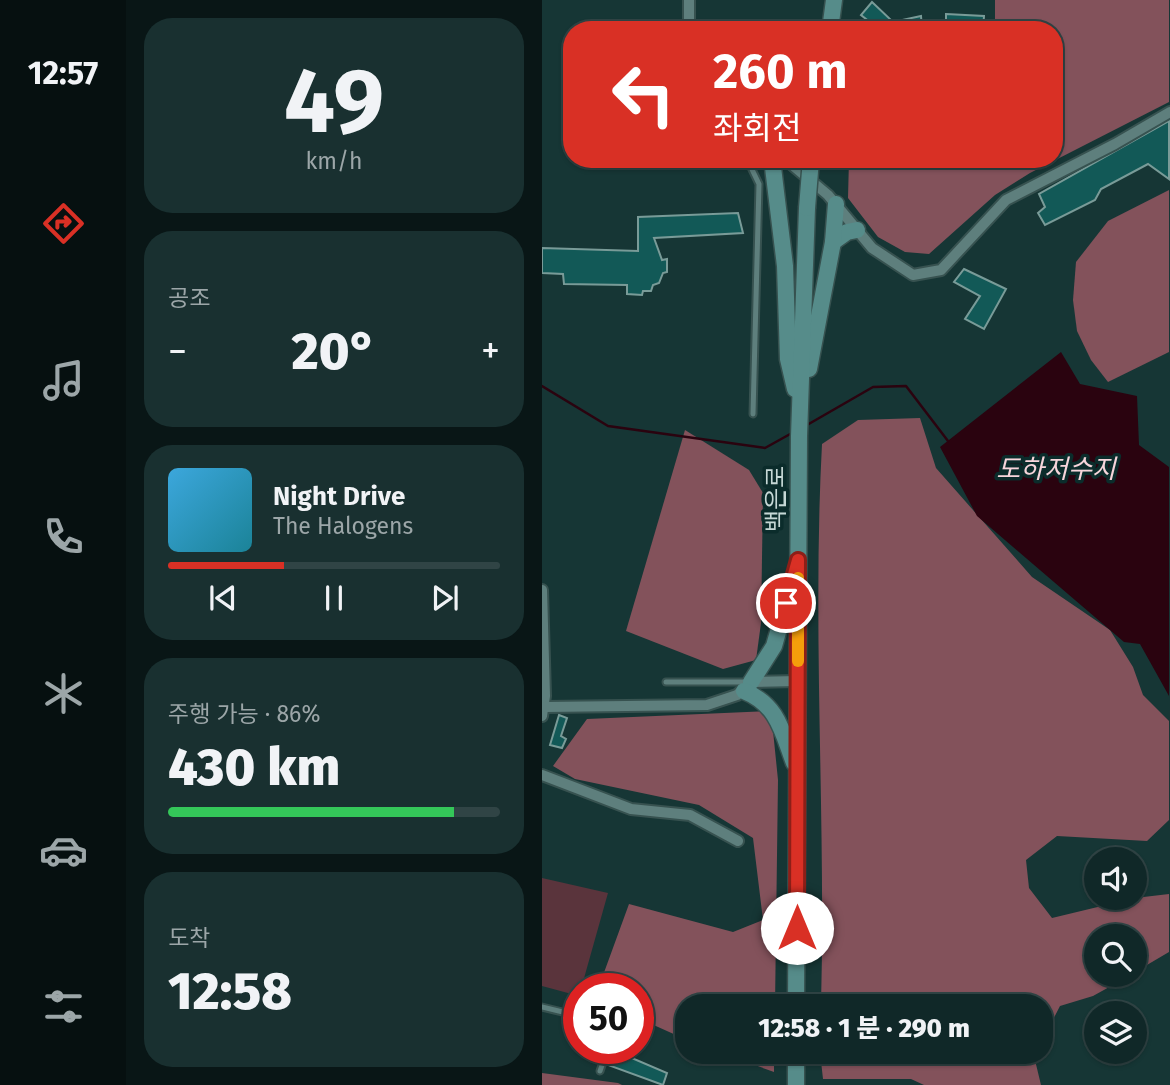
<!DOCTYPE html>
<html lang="ko">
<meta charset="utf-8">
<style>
:root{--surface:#102828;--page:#193030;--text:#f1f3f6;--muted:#9ca6a8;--line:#304445;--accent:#d93025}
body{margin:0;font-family:"Fira Sans","Noto Sans KR",sans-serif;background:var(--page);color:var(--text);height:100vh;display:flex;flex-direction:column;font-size:26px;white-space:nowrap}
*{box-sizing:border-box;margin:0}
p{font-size:23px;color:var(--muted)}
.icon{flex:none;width:38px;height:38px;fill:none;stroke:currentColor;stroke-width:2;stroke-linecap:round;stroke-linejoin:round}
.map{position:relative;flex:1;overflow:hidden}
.details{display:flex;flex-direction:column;gap:18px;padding:18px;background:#091616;width:416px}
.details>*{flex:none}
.guide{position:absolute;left:21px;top:21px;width:500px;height:147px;border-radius:28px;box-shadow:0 2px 5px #0004,0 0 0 2px var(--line);background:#d93025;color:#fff;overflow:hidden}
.tools{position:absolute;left:542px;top:847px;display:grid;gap:14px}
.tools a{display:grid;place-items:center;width:63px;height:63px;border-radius:50%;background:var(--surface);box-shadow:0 2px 5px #0004,0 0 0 2px var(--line);font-size:35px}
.speed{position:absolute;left:21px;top:973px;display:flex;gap:14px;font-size:35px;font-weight:700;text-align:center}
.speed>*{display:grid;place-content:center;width:91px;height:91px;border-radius:50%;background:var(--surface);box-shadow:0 2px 5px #0004,0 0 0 2px var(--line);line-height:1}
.speed .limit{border:10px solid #d22;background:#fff;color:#111}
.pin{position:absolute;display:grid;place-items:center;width:60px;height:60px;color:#fff;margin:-30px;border:4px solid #fff;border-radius:50%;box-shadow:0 2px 7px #0007}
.me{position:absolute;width:77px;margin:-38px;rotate:0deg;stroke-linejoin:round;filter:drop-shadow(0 0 5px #0008)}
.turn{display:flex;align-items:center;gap:24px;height:147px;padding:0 35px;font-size:32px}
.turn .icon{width:91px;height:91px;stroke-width:2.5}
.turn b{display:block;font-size:49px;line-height:60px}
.big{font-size:52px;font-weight:800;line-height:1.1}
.details .widget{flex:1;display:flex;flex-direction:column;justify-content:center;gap:10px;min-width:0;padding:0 24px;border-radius:28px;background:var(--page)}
.details .dial{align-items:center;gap:0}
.dial b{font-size:91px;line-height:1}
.song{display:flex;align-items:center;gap:21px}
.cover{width:84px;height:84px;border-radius:10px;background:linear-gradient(135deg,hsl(200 70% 55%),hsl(190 70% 35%))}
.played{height:7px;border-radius:4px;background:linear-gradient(90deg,var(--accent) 35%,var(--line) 35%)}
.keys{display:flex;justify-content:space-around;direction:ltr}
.heat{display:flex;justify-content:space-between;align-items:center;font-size:38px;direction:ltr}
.charge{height:10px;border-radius:5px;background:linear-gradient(90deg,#34c759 86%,var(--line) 0)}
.trip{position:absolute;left:133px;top:994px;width:378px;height:70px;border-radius:28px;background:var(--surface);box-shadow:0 2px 5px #0004,0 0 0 2px var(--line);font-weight:800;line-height:70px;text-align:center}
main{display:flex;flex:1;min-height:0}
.tabs{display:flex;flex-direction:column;width:126px;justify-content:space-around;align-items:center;background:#061010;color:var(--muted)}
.tabs .icon{width:49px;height:49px}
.tabs .on{color:var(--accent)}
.tabs b{font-size:32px;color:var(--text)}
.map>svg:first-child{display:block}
</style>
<main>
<nav class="tabs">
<b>12:57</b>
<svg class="icon on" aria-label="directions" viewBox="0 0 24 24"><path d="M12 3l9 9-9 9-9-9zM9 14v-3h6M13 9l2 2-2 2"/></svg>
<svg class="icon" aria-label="music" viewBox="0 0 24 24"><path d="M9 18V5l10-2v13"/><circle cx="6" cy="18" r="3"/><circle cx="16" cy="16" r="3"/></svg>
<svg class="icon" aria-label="phone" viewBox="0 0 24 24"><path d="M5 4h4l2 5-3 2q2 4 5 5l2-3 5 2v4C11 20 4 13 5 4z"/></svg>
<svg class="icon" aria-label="climate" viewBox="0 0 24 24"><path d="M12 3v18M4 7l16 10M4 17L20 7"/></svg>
<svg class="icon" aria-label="car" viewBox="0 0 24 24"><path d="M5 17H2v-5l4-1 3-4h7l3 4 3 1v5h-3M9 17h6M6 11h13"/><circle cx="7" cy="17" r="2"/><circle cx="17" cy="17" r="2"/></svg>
<svg class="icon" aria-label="filters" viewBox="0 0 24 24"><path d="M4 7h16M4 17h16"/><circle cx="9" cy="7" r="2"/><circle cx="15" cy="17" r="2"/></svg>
</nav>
<section class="details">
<div class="widget dial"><b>49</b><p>km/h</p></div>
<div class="widget"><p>공조</p>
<div class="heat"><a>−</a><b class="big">20°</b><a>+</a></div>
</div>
<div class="widget">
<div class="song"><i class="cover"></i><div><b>Night Drive</b><p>The Halogens</p></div></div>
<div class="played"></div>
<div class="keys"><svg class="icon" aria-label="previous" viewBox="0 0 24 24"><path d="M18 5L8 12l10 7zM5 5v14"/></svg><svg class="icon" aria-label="pause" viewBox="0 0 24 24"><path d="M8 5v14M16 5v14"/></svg><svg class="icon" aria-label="next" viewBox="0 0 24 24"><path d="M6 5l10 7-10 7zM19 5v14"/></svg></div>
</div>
<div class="widget"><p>주행 가능 · 86%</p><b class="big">430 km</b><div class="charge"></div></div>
<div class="widget"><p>도착</p><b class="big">12:58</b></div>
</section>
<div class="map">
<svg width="628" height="1085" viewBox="0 0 628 1085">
<rect width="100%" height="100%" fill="#163635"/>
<path fill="#5a343c" d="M0,878l66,15 -29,103 -37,-10z"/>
<g fill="#83525b">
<path d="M453,0h174v102l-139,71 -35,22 -66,59 -24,-2 -27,-15 -30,-39 1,-39h206v-129h-60z"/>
<path d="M627,190v162l-61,30 -17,-22 -14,-29 -4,-31 3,-38 32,-41z"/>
<path d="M378,418l16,50 96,109 78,53 23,37 10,28 26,26v99l-22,21 -90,-5 -31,24 3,28 23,30 83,-20 34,-4v58l-34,20v-36h-38v39h34l-38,21 -33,10 -19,37v-37h-220c5,-187 -9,-375 1,-562l36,-24z"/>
<path d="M143,430l64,40 14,23 -2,130 -5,37 -33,9 -97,-38z"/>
<path d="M229,711l7,69 -3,226h-88v34l-49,-22v-29h-40l31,-85 104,28 30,-12 -10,-82 -54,-33 -124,-26 -22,-13 34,-47z"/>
<path d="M177,1052h55v20z"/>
<path d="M278,1052h216l-2,4 7,29h-117l-13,-6h-88z"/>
<path d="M0,1073l76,10 4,2h-80z"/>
</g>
<path fill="#2a030f" d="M519,352l19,32 57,12 2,49 30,22v229l-29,-52 -16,-2 -147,-126 -37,-69z"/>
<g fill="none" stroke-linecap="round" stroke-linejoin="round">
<g stroke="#2a030f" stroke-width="2.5">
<path d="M0,386l66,40 157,22 27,-15"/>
<path d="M265,425l66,-38 33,-1 42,55"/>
</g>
</g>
<g fill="#125957" stroke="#799b98" stroke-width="2">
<path d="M330,2l21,20 28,-6 1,14h-42l-19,-15z"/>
<path d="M404,14l38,2 -1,14h-37z"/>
<path d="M627,121v58l-21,-15 -47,25 -6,11 -50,25 -7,-12 7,-6 -6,-13z"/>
<path d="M196,213l5,20 -89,5 8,22 5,-1v13l-4,1 -4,10 -6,2 -2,6h-8l-1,4 -15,-1v-9l-63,-1 -1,-10 -21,-1v-25l96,3v-34z"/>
<path d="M422,269l42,20 -22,40 -19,-10 15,-23 -26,-14z"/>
<path d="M17,715l8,3 -6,18 5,3 -4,9 -12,-3z"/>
<path d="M71,1050l54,23 -4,12 -55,-20z"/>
</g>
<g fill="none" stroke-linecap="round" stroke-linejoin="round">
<defs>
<g id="lane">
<path d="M205,159l12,25 -6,230"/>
<path d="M124,682h82"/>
<path d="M0,1007l37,9"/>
<path d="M58,1071l8,-23"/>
</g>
<g id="street">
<path d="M147,0v30"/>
<path d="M243,159l43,36 44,53 41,27 28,-5 65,-70 109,-56 55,-32"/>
<path d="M0,590l3,106 -3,20"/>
<path d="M3,707l162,-2 30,-10 14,-13 47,-1"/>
<path d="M0,775l89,34 59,6 48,26"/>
</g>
<g id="secondary">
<path d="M288,30l4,-30"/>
<path d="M230,159l13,107 3,93 7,30"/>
<path d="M291,242l14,-10 10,-2"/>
<path d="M267,369l24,-127 3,-38"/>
<path d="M209,682l23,-36 19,-67"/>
<path d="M202,691c34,14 38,40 50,72"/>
<path d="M254,1006l3,-570 8,-228"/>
<path d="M254,1085v-33"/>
</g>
</defs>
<use href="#lane" stroke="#375250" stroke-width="9"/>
<use href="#street" stroke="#375250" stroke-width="14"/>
<use href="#secondary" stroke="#375250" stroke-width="19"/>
<use href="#lane" stroke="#5e7f7d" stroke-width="5"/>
<use href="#street" stroke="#5e7f7d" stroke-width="10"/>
<use href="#secondary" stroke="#568c8a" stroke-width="16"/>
<defs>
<path id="secondary-bridge" d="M265,208l4,-49"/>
</defs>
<use href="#secondary-bridge" stroke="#375250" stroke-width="19" stroke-linecap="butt"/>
<use href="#secondary-bridge" stroke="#568c8a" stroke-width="16"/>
</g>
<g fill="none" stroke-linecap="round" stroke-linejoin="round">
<defs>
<path id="route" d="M244,603l12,-43 -1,368"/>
</defs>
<use href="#route" stroke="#8d1f18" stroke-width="18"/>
<use href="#route" stroke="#d93025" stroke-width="12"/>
<path stroke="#f59e0b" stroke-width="12" d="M256,661v-83"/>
</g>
<g text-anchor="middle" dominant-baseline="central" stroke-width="7" stroke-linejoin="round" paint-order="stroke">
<g font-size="24" fill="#c6d8d6" stroke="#0b2c2b">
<text transform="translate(234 499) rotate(-90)">백은로</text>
</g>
<g font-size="26" font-style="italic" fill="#f7d5db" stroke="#0b2c2b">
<text x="514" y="469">도하저수지</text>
</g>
</g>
</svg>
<div class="tools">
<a><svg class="icon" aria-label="sound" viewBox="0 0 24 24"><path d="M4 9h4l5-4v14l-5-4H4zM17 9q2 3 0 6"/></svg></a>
<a><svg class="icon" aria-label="search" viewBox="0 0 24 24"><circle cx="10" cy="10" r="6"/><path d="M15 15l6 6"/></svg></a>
<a><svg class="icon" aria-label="layers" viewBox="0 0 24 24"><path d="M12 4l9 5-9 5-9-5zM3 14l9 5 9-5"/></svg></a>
</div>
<div class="speed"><div class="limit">50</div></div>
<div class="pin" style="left:244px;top:603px;background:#d93025"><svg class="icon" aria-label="arrive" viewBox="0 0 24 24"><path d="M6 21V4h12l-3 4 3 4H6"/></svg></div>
<svg class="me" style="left:255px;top:928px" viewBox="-20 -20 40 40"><circle r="19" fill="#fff"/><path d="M0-13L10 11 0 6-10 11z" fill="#d93025"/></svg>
<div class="trip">12:58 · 1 분 · 290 m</div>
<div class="guide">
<div class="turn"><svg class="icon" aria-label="left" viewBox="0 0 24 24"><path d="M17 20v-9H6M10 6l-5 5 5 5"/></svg><div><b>260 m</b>좌회전</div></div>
</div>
</div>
</main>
